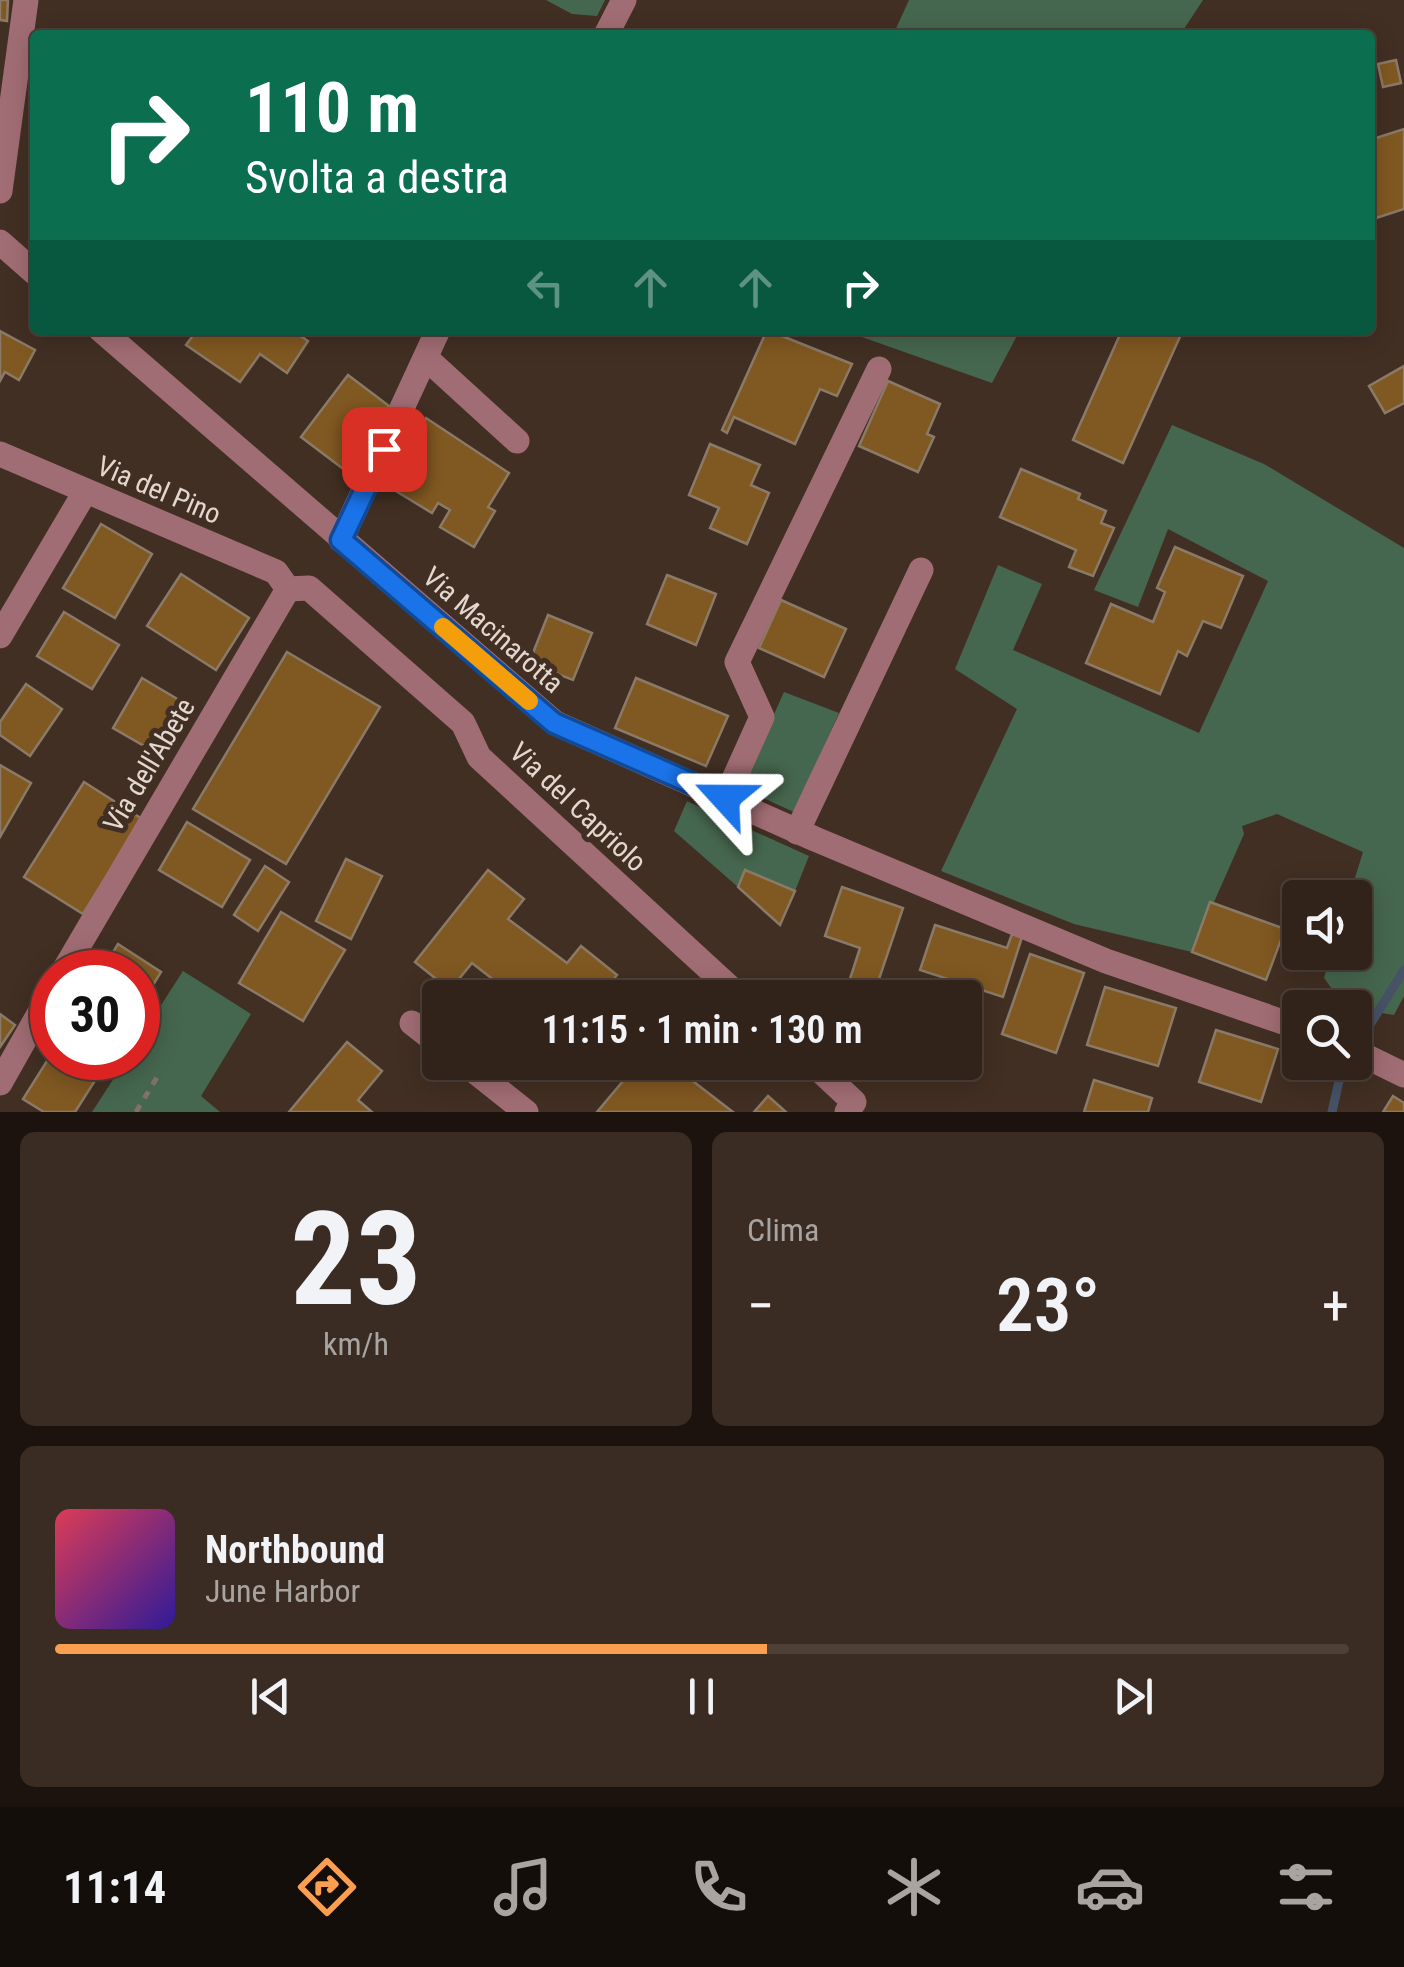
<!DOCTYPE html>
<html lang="it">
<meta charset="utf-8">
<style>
:root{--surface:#32231a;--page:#3a2b23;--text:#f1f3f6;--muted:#a8a4a2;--line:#4d4039;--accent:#fb9e50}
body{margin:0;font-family:"Roboto Condensed",sans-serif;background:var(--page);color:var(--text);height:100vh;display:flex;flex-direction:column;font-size:38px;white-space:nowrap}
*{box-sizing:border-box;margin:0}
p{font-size:32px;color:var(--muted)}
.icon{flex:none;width:55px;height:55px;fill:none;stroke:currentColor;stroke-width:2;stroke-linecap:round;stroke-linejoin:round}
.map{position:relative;height:1112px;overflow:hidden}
.details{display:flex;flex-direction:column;gap:20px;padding:20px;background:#1c130e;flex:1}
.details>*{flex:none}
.guide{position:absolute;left:30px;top:30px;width:1345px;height:305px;border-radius:10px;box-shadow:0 5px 25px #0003,0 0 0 2px var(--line);background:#0b6e4f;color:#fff;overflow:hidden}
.fabs{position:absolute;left:1282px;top:880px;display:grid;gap:20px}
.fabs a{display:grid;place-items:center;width:90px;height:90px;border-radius:10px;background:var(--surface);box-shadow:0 5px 25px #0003,0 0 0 2px var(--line);font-size:50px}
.speed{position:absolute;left:30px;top:950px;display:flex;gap:20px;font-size:50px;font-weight:700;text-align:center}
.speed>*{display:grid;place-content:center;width:130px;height:130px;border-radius:50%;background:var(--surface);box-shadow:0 5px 25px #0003,0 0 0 2px var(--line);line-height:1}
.speed .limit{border:15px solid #d22;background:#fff;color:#111}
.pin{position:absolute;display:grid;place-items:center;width:85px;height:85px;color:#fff;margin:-42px;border-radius:20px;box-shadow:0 5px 15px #0006}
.me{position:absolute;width:110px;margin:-55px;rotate:294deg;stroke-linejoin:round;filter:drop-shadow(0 0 8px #0008)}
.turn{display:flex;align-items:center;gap:35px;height:210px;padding:0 50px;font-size:45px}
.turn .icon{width:130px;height:130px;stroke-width:2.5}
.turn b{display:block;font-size:70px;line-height:85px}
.lanes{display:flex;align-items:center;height:95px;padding:0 50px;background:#0003;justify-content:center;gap:50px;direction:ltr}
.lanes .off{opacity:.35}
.big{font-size:75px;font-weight:600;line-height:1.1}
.details .widget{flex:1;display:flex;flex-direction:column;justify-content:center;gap:15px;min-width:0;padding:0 35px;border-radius:15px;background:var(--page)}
.details .dial{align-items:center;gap:0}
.dial b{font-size:130px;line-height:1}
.song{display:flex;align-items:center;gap:30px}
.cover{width:120px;height:120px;border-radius:15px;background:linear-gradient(135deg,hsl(350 70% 55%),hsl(250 70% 35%))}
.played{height:10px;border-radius:5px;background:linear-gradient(90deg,var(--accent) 55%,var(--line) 55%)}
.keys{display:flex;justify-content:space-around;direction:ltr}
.heat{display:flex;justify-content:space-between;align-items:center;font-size:55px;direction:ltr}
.details .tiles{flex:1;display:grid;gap:20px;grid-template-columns:1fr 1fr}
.widget:last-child{grid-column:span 2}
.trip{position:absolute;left:422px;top:980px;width:560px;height:100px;border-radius:10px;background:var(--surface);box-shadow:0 5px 25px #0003,0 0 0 2px var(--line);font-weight:600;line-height:100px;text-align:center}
.dock{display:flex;height:160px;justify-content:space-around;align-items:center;background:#140e0a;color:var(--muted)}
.dock .icon{width:70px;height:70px}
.dock .on{color:var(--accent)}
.dock b{font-size:45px;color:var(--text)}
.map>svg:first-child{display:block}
</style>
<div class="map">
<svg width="1404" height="1112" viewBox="0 0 1404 1112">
<rect width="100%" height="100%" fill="#422f23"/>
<g fill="#46674f">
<path d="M546,0h59l-8,16 -25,-2z"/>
<path d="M909,0h294l-23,35h-287z"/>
<path d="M842,330h178l-28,53z"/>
<path d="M1172,425l92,39 140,84v448l-10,19 -49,-8 -21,-29 7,-25 24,-1v-54l-6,-1 14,-45 -86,-38 -35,12 2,8 -52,118 -118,-28 -133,-53 76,-162 -62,-40 43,-104 44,19 -29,66 186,83 69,-152 -100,-52 -30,78 -44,-17z"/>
<path d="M784,692l55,21 -45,99 -53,-24z"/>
<path d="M687,801l122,55 -14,35 -50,-21 -7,17 -64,-56z"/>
<path d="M183,971l68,43 -50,82 19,16h-128l35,-54h11v-17z"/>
</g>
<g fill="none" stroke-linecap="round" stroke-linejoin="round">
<g stroke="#465266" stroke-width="9">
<path d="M1368,1028l36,-58"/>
<path d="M1332,1112l9,-40"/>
</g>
</g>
<g fill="#805821" stroke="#8a7a67" stroke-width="2.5">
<path d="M0,0h8l-1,21 -7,-1z"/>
<path d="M1396,60l5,23 -18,4 -5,-23z"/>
<path d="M1404,129v80l-34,11v-80z"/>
<path d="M197,330h95l16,11 -21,32 -27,-19 -20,28 -54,-37z"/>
<path d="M767,330l85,34 -15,32 -17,-7 -25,55 -61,-27 -7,16 -5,-3z"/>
<path d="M1122,330h61l-60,133 -50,-23z"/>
<path d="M0,331l35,19 -16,30 -14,-8 -5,9z"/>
<path d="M1404,366v37l-19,10 -16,-27z"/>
<path d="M348,375l41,31 -47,62 -41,-31z"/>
<path d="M888,381l52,23 -13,30 7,3 -16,35 -59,-26z"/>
<path d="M426,418l83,55 -21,34 7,4 -21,36 -34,-20 10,-17 -12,-7 -6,10 -46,-28z"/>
<path d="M710,444l50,21 -9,20 18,8 -22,51 -37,-16 9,-20 -30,-13z"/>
<path d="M1021,469l59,25 -2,5 28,12 -5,12 13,5 -21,48 -24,-9 7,-17 -76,-33z"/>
<path d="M101,524l51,30 -37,64 -52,-30z"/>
<path d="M1175,547l68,29 -22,52 -18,-7 -16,35 -9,-5 -18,43 -74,-31 25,-59 42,18 12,-30 -8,-4z"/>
<path d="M181,574l68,44 -33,52 -69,-44z"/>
<path d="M667,575l49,19 -20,51 -49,-21z"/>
<path d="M781,600l65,29 -22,48 -65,-29z"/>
<path d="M64,612l55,33 -27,44 -55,-33z"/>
<path d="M548,615l44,18 -19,47 -44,-17z"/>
<path d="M287,652l93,55 -94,157 -93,-55z"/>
<path d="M142,678l52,31 -29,49 -52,-30z"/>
<path d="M636,678l92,38 -22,50 -91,-38z"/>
<path d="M26,684l36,25 -32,47 -30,-21v-13z"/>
<path d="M0,765l31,18 -31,54z"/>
<path d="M84,782l58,37 -59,95 -59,-37z"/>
<path d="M187,822l63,38 -28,47 -63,-37z"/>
<path d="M346,859l36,17 -31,63 -35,-18z"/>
<path d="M265,866l24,16 -31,49 -24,-16z"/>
<path d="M488,870l36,29 -16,20 59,44 14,-17 36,29 -19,23h-81l-45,-35 -22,27 -35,-28z"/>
<path d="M745,870l50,21 -15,34 -42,-38z"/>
<path d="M842,887l61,21 -28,83 -26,-9 11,-34 -35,-12z"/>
<path d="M1210,902l75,27 -19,51 -74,-28z"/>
<path d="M281,912l64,38 -42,71 -64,-38z"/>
<path d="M935,925l72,23 5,-14 10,3 -19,60 -83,-27z"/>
<path d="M118,944l43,28 -23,38v-38h-37z"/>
<path d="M1030,954l54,19 -28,80 -54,-19z"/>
<path d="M1105,987l71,21 -18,58 -71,-21z"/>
<path d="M0,1014l15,11 -15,22z"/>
<path d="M1216,1030l62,19 -17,53 -62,-20z"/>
<path d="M347,1042l35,29 -24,29 14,12h-83z"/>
<path d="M52,1053v5h16l30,18 -23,36h-31l-21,-13z"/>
<path d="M639,1062h57l-11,13 48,37h-136z"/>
<path d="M1094,1080l58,18 -4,14h-64z"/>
<path d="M768,1096l18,16h-32z"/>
<path d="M1393,1096l11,7v9h-21z"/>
</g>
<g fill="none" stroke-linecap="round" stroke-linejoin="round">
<path stroke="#817166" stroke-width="5" stroke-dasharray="8 8" stroke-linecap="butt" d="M136,1112l23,-38"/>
<g stroke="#a16d74" stroke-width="25">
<path d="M606,35l18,-35"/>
<path d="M0,191l26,-191"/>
<path d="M0,242l35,31"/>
<path d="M101,330l454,393 260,116 291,122 194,67"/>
<path d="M426,358l91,83"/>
<path d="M0,454l276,118 12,17"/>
<path d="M341,540l97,-210"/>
<path d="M288,589l21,-1 154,135 16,34 262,241"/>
<path d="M0,636l85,-144"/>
<path d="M725,799l37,-82 -25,-55 142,-293"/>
<path d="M797,832l124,-262"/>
<path d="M63,972l225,-383"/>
<path d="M412,1023l28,22"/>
<path d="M1355,1051l49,24"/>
<path d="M463,1062l63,50"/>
<path d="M811,1062l43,40 -7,10"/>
<path d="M0,1083l52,-92"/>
</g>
</g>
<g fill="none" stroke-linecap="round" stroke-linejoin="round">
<defs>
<path id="route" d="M384,449l-43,91 213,183 171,75"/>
</defs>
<use href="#route" stroke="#114b97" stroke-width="25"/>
<use href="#route" stroke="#1a73e8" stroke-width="18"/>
<path stroke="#f59e0b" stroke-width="18" d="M443,627l86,74"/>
</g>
<g text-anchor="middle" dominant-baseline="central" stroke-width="10" stroke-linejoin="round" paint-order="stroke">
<g font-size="28" fill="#e3d7cf" stroke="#422f23">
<text transform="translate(159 490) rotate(23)">Via del Pino</text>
<text transform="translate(493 630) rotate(41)">Via Macinarotta</text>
<text transform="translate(149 765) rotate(-59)">Via dell'Abete</text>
<text transform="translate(578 807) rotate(43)">Via del Capriolo</text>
</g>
</g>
</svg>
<div class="fabs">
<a><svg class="icon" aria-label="sound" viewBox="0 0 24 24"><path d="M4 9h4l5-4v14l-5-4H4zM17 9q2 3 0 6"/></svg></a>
<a><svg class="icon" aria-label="search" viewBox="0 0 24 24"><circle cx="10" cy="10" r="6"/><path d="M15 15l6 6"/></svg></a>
</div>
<div class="speed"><div class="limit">30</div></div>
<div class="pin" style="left:384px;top:449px;background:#d93025"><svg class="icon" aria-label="arrive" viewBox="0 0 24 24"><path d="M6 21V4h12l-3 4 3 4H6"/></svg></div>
<svg class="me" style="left:725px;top:798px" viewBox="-20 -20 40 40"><path d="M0-17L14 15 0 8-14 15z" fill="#1a73e8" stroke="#fff" stroke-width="4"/></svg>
<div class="trip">11:15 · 1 min · 130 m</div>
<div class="guide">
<div class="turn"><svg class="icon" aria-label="right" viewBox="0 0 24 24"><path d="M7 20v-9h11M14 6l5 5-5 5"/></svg><div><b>110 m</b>Svolta a destra</div></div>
<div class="lanes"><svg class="icon off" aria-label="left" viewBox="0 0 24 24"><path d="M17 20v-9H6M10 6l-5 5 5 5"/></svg><svg class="icon off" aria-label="ahead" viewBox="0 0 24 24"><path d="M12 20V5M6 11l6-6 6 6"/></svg><svg class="icon off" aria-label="ahead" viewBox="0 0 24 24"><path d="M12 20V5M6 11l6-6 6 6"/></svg><svg class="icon" aria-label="right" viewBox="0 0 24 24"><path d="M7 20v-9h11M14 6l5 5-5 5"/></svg></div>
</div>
</div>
<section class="details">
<div class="tiles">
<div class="widget dial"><b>23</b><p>km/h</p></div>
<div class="widget"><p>Clima</p>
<div class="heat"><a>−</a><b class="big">23°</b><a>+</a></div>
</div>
<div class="widget">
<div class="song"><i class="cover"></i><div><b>Northbound</b><p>June Harbor</p></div></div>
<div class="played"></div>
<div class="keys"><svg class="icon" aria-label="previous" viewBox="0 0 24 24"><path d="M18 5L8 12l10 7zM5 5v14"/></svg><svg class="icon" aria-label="pause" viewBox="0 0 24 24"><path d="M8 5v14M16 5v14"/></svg><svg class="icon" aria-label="next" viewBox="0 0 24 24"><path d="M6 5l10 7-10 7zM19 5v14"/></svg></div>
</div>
</div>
</section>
<nav class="dock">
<b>11:14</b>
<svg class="icon on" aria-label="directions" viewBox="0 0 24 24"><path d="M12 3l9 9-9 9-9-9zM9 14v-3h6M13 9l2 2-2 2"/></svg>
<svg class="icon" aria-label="music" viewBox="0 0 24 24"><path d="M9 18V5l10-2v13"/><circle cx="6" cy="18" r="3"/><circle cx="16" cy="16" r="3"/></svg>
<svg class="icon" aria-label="phone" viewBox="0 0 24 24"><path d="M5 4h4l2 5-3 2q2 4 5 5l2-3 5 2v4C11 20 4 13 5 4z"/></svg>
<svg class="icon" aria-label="climate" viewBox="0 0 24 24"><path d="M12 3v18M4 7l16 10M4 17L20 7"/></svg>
<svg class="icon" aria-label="car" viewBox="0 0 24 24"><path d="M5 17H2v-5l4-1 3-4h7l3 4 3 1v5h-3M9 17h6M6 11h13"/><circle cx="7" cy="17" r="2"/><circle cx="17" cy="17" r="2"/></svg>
<svg class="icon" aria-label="filters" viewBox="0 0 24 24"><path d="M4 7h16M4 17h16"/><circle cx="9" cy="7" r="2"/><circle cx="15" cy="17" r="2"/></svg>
</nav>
